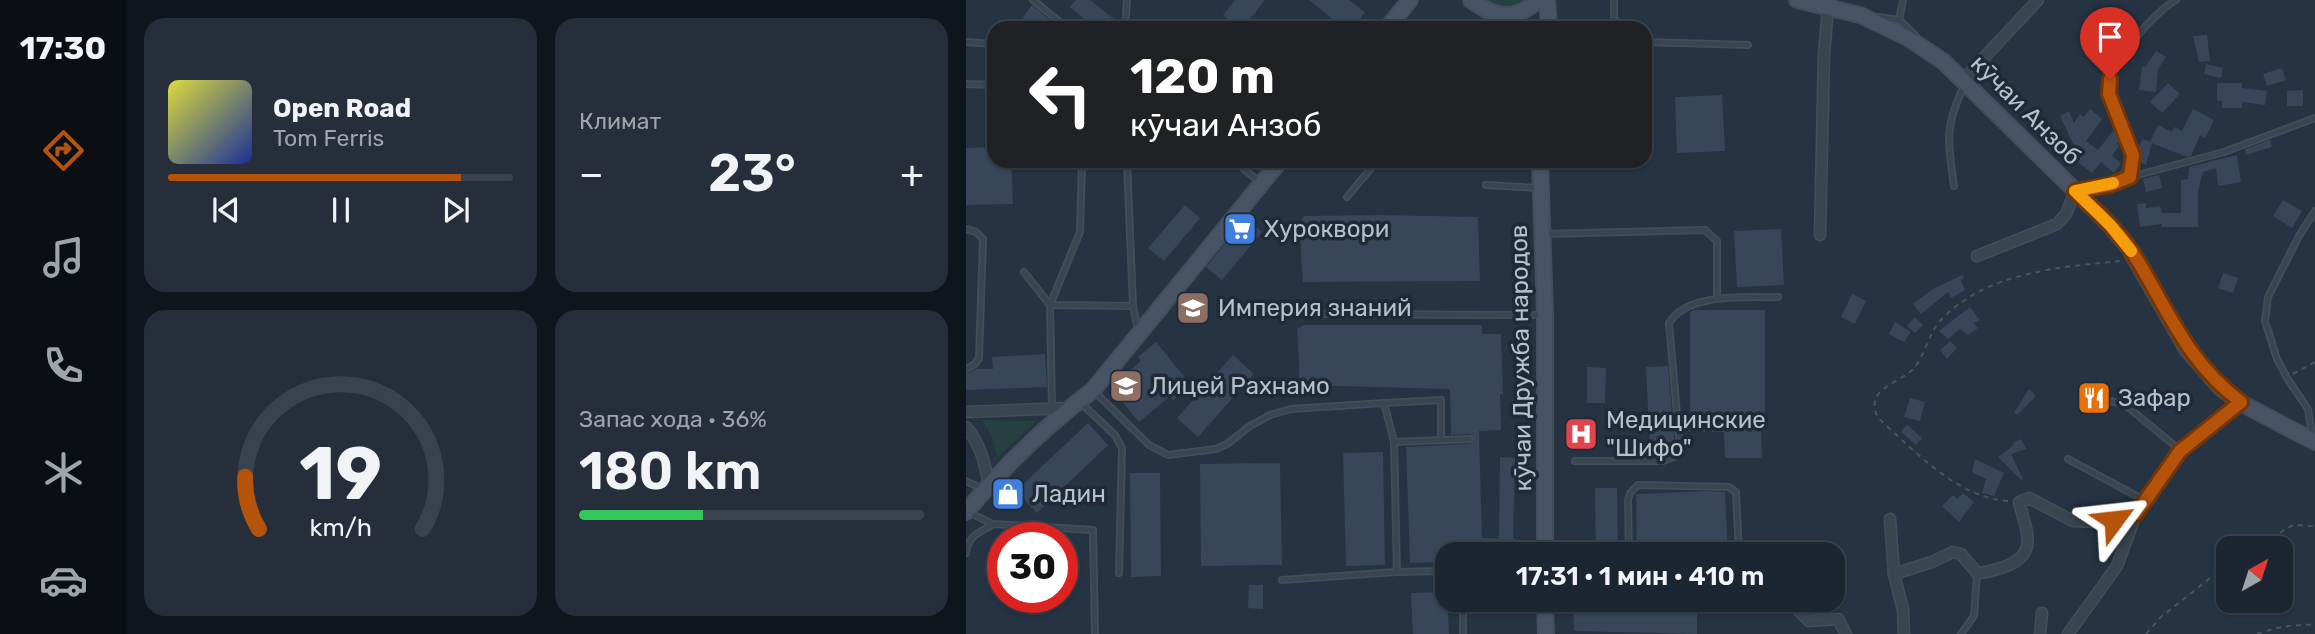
<!DOCTYPE html>
<html lang="ru">
<meta charset="utf-8">
<style>
:root{--surface:#1c2632;--page:#252e3a;--text:#f1f3f6;--muted:#a0a5ac;--line:#3a434d;--accent:#b45309}
body{margin:0;font-family:Rubik,sans-serif;background:var(--page);color:var(--text);height:100vh;display:flex;flex-direction:column;font-size:26px;white-space:nowrap}
*{box-sizing:border-box;margin:0}
p{font-size:23px;color:var(--muted)}
.icon{flex:none;width:38px;height:38px;fill:none;stroke:currentColor;stroke-width:2;stroke-linecap:round;stroke-linejoin:round}
.map{position:relative;flex:1;overflow:hidden}
.details{display:flex;flex-direction:column;gap:18px;padding:18px;background:#0f151c;width:840px}
.details>*{flex:none}
.hud{position:absolute;left:21px;top:21px;width:665px;height:147px;border-radius:21px;box-shadow:0 2px 5px #0004,0 0 0 2px var(--line);background:#202124;color:#fff;overflow:hidden}
.needle{width:46px;rotate:39deg}
.buttons{position:absolute;left:1250px;top:536px;display:grid;gap:14px}
.buttons a{display:grid;place-items:center;width:77px;height:77px;border-radius:14px;background:var(--surface);box-shadow:0 2px 5px #0004,0 0 0 2px var(--line);font-size:35px}
.speed{position:absolute;left:21px;top:522px;display:flex;gap:14px;font-size:35px;font-weight:700;text-align:center}
.speed>*{display:grid;place-content:center;width:91px;height:91px;border-radius:50%;background:var(--surface);box-shadow:0 2px 5px #0004,0 0 0 2px var(--line);line-height:1}
.speed .limit{border:10px solid #d22;background:#fff;color:#111}
.pin{position:absolute;display:grid;place-items:center;width:60px;height:60px;color:#fff;margin:-72px -30px;border-radius:50% 50% 50% 0;rotate:-45deg;box-shadow:0 0 7px #0007}
.pin .icon{rotate:45deg}
.me{position:absolute;width:77px;margin:-38px;rotate:60deg;stroke-linejoin:round;filter:drop-shadow(0 0 5px #0008)}
.turn{display:flex;align-items:center;gap:24px;height:147px;padding:0 28px;font-size:32px}
.turn .icon{width:91px;height:91px;stroke-width:2.5}
.turn b{display:block;font-size:49px;line-height:60px}
.big{font-size:52px;font-weight:600;line-height:1.1}
.details .tile{flex:1;display:flex;flex-direction:column;justify-content:center;gap:10px;min-width:0;padding:0 24px;border-radius:21px;background:var(--page)}
.details .dial{align-items:center;gap:0}
.dial svg{height:182px;overflow:visible;fill:none;stroke:var(--line);stroke-width:7;stroke-linecap:round;text-anchor:middle}
.dial text{fill:var(--text);stroke:none}
.song{display:flex;align-items:center;gap:21px}
.cover{width:84px;height:84px;border-radius:10px;background:linear-gradient(135deg,hsl(60 70% 55%),hsl(230 70% 35%))}
.played{height:7px;border-radius:4px;background:linear-gradient(90deg,var(--accent) 85%,var(--line) 85%)}
.keys{display:flex;justify-content:space-around;direction:ltr}
.heat{display:flex;justify-content:space-between;align-items:center;font-size:38px;direction:ltr}
.charge{height:10px;border-radius:5px;background:linear-gradient(90deg,#34c759 36%,var(--line) 0)}
.details .tiles{flex:1;display:grid;gap:18px;grid-template-columns:repeat(2,1fr)}
.trip{position:absolute;left:469px;top:542px;width:410px;height:70px;border-radius:21px;background:var(--surface);box-shadow:0 2px 5px #0004,0 0 0 2px var(--line);font-weight:600;line-height:70px;text-align:center}
main{display:flex;flex:1;min-height:0}
.tabs{display:flex;flex-direction:column;width:126px;justify-content:space-around;align-items:center;background:#0b0f14;color:var(--muted)}
.tabs .icon{width:49px;height:49px}
.tabs .current{color:var(--accent)}
.tabs b{font-size:32px;color:var(--text)}
.map>svg:first-child{display:block}
</style>
<main>
<nav class="tabs">
<b>17:30</b>
<svg class="icon current" aria-label="directions" viewBox="0 0 24 24"><path d="M12 3l9 9-9 9-9-9zM9 14v-3h6M13 9l2 2-2 2"/></svg>
<svg class="icon" aria-label="music" viewBox="0 0 24 24"><path d="M9 18V5l10-2v13"/><circle cx="6" cy="18" r="3"/><circle cx="16" cy="16" r="3"/></svg>
<svg class="icon" aria-label="phone" viewBox="0 0 24 24"><path d="M5 4h4l2 5-3 2q2 4 5 5l2-3 5 2v4C11 20 4 13 5 4z"/></svg>
<svg class="icon" aria-label="climate" viewBox="0 0 24 24"><path d="M12 3v18M4 7l16 10M4 17L20 7"/></svg>
<svg class="icon" aria-label="car" viewBox="0 0 24 24"><path d="M5 17H2v-5l4-1 3-4h7l3 4 3 1v5h-3M9 17h6M6 11h13"/><circle cx="7" cy="17" r="2"/><circle cx="17" cy="17" r="2"/></svg>
</nav>
<section class="details">
<div class="tiles">
<div class="tile">
<div class="song"><i class="cover"></i><div><b>Open Road</b><p>Tom Ferris</p></div></div>
<div class="played"></div>
<div class="keys"><svg class="icon" aria-label="previous" viewBox="0 0 24 24"><path d="M18 5L8 12l10 7zM5 5v14"/></svg><svg class="icon" aria-label="pause" viewBox="0 0 24 24"><path d="M8 5v14M16 5v14"/></svg><svg class="icon" aria-label="next" viewBox="0 0 24 24"><path d="M6 5l10 7-10 7zM19 5v14"/></svg></div>
</div>
<div class="tile"><p>Климат</p>
<div class="heat"><a>−</a><b class="big">23°</b><a>+</a></div>
</div>
<div class="tile dial"><svg viewBox="0 0 100 80">
<path d="M14 69A42 42 0 1 1 86 69"/>
<path d="M14 69A42 42 0 0 1 8 46" stroke="#b45309"/>
<text x="50" y="56" font-size="32" font-weight="700">19</text>
<text x="50" y="72" font-size="11">km/h</text>
</svg></div>
<div class="tile"><p>Запас хода · 36%</p><b class="big">180 km</b><div class="charge"></div></div>
</div>
</section>
<div class="map">
<svg width="1349" height="634" viewBox="0 0 1349 634">
<rect width="100%" height="100%" fill="#253343"/>
<g fill="#274143">
<path d="M517,0h44c-16,10 -28,9 -44,0z"/>
<path d="M16,420l54,1 -38,36 -5,-18z"/>
</g>
<g fill="#374759">
<path d="M110,0h14l28,22 -5,6h-17l-26,-21z"/>
<path d="M269,0h30l-22,28h-4l-16,-13z"/>
<path d="M343,0h40l16,12 -12,16h-9z"/>
<path d="M66,5l19,16 -9,7h-10l-9,-11z"/>
<path d="M1241,35l3,26 -11,1 -6,-26z"/>
<path d="M1190,51l10,6 -8,12 -2,23 -17,-2 3,-23h3z"/>
<path d="M1240,64l17,4 -2,10 -17,-4z"/>
<path d="M1316,68l4,12 -19,6 -4,-12z"/>
<path d="M1202,83l12,11 -18,19 -12,-11z"/>
<path d="M1251,83h25v5l25,3 -2,14 -23,-3v6h-20v-7h-5z"/>
<path d="M1337,90v16h-16v-15z"/>
<path d="M756,95l3,56 -48,2 -2,-56z"/>
<path d="M1124,109l12,10 -16,22 12,9 15,-19 8,7 -4,6 2,2 -7,10 9,7 -7,10 -13,-11 -9,11 -17,-13 4,-4 -19,-40 9,-5 5,12 6,-9 4,3z"/>
<path d="M1227,109l21,11 -9,18 -5,-3 -9,21 -4,1 -35,-14 -6,22 -9,-4 2,-8 -2,-2 6,-12 7,3 8,-17 14,7 2,-5 8,4z"/>
<path d="M1304,140l2,7 -26,8 -1,-6z"/>
<path d="M28,147v14h17l2,43 -47,1v-57z"/>
<path d="M1271,155l4,27 -23,4 -2,-18 -13,4 -5,19v36h-36v-3l-22,3 -3,-23 9,-1v5l14,-2 2,7h19v-33l7,-1 1,-12z"/>
<path d="M1193,175l3,13 -16,4 -3,-13z"/>
<path d="M1317,200l19,11 -10,17 -19,-12z"/>
<path d="M219,205l15,13 -36,43 -16,-13z"/>
<path d="M415,215l97,2 2,64 -177,1 -4,-58 5,-8z"/>
<path d="M280,218l16,14 -40,48 -16,-13z"/>
<path d="M815,229l3,56 -47,2 -3,-56z"/>
<path d="M1257,273l15,5 -5,15 -15,-5z"/>
<path d="M996,275l2,3 -3,3 4,9 -14,8 -3,-6 -27,22 -8,-10 20,-15z"/>
<path d="M886,294l14,7 -11,23 -14,-7z"/>
<path d="M1004,307l10,13 -6,3 4,5 -10,7 -8,-6 -12,10 -9,-8z"/>
<path d="M727,310h72v121h-4l1,27h-37l-1,-26 -41,-1 -1,-14h8v-105z"/>
<path d="M949,317l8,8 -8,8 -8,-7z"/>
<path d="M929,322l16,10 -7,10 -15,-8z"/>
<path d="M338,325h178v9h19l2,60h-3l1,36 -22,1 3,107 17,1 1,-82 15,1 -2,81h3l1,16h-70v7l-37,1 -4,-116 64,-3 4,-2v-5l-4,-3 -19,1 -1,-46 -150,-4 -3,-56z"/>
<path d="M984,341l7,7 -10,11 -7,-9z"/>
<path d="M190,342l35,43 -18,15 -3,-4 -31,26 -29,-35 31,-26 -3,-4z"/>
<path d="M79,354l2,33 -81,3v-16l10,-5h17l-1,-12z"/>
<path d="M267,355l21,19 -56,63 -21,-19z"/>
<path d="M702,366l7,82 -2,2 -23,1 -4,-84z"/>
<path d="M621,367l19,1 -1,35h-18z"/>
<path d="M1063,389l7,7 -19,19 -3,-2z"/>
<path d="M944,398l15,4 -5,19 -16,-4z"/>
<path d="M122,423l20,22 -71,68 -21,-22z"/>
<path d="M941,425l15,13 -6,7 -15,-13z"/>
<path d="M1055,439l5,10 -15,5 12,25 -2,1 -23,-23 16,-12 -1,-2z"/>
<path d="M417,452l2,113 -39,1 -3,-113z"/>
<path d="M1009,459l29,14 -10,23 -12,-3 4,-14 -14,-7z"/>
<path d="M314,463l2,102 -81,1 -1,-102z"/>
<path d="M164,473h30l1,103 -30,1z"/>
<path d="M629,488h22l1,67h-22z"/>
<path d="M741,491l18,1 3,63h-91l-1,-61z"/>
<path d="M997,493l11,9 -15,20 -17,-16 11,-11 4,4z"/>
<path d="M283,585h14v24l-15,-1z"/>
<path d="M481,592l2,42h-36l-2,-41z"/>
<path d="M607,600h28v5l52,-1v-4h44v34l-123,-3z"/>
</g>
<g fill="none" stroke-linecap="round" stroke-linejoin="round">
<defs>
<g id="lane">
<path d="M67,0l34,28"/>
<path d="M648,0v19l9,9"/>
<path d="M937,0l-4,20 16,15"/>
<path d="M912,17l21,3"/>
<path d="M159,28l2,-28"/>
<path d="M0,42l28,2"/>
<path d="M679,42l103,3"/>
<path d="M0,84l28,1"/>
<path d="M161,161l6,145 5,25"/>
<path d="M268,161l27,22"/>
<path d="M1164,177l94,-25 91,-34"/>
<path d="M520,185l51,3"/>
<path d="M988,186c-6,-43 -10,-59 10,-100"/>
<path d="M1113,190l31,-5 20,-8c1,-7 3,-15 3,-22 -2,-21 -20,-40 -23,-61 -5,-27 43,-81 66,-94"/>
<path d="M381,197l30,-36"/>
<path d="M0,229l10,3 7,7 -4,119 -4,6 -9,5"/>
<path d="M578,234l161,-4 12,11v57"/>
<path d="M58,272l26,33 83,1"/>
<path d="M352,314l223,1"/>
<path d="M130,393l53,52 19,10 48,-6 11,-5 23,-18 20,-11 21,-6 93,-6 10,39 76,-3"/>
<path d="M1138,400l20,4 56,46"/>
<path d="M418,403l57,-3v40"/>
<path d="M116,404l33,31 7,13 -3,125"/>
<path d="M86,408l-2,-103 30,-73 2,-71"/>
<path d="M1346,435l-4,-26 -21,-31 -10,-19 -12,-38 3,-24 31,-61 16,-25"/>
<path d="M428,442l3,130 50,-1"/>
<path d="M1102,459l76,41"/>
<path d="M609,461h88l11,-4 6,-8 -11,-126c19,-31 77,-25 109,-26"/>
<path d="M0,481l15,7"/>
<path d="M4,513l23,11 100,6 2,104"/>
<path d="M0,553c2,-17 12,-20 26,-28"/>
<path d="M663,555l-1,-55 2,-7 8,-8 91,2 7,5 3,63"/>
<path d="M316,580l115,-8"/>
<path d="M497,634v-34"/>
<path d="M995,634l13,-18 3,-42"/>
</g>
<g id="street">
<path d="M997,80l75,-80"/>
<path d="M854,235l4,-181 4,-46"/>
<path d="M1011,256l80,-32 9,-10 9,-23"/>
<path d="M0,412l102,-4"/>
<path d="M0,427c15,18 19,36 23,59"/>
<path d="M924,519l4,55"/>
<path d="M833,600l-1,10 11,11 29,-2 8,15"/>
<path d="M938,634l-1,-24 -9,-36 38,-12 21,-10 8,2 16,19c9,0 18,-3 27,-6 36,-13 22,-36 15,-65l10,-4 44,23 25,1 38,-8"/>
<path d="M1074,634l2,-21"/>
<path d="M1102,634l49,-68 19,-52 45,-63 60,-48"/>
</g>
<g id="secondary">
<path d="M505,0c24,18 44,22 67,0"/>
<path d="M581,0l2,28"/>
<path d="M831,0l63,15 48,23 36,24 166,163 19,23 58,101 34,39 20,15 74,39"/>
<path d="M421,28l23,-28"/>
<path d="M574,161l5,154v240"/>
<path d="M0,512c37,-45 81,-87 127,-122l187,-229"/>
<path d="M579,600l1,34"/>
</g>
</defs>
<use href="#lane" stroke="#434e5b" stroke-width="8"/>
<use href="#street" stroke="#434e5b" stroke-width="13"/>
<use href="#secondary" stroke="#434e5b" stroke-width="18"/>
<g stroke="#415a5b" stroke-width="2" stroke-dasharray="5 5" stroke-linecap="butt">
<path d="M1327,374l22,-12"/>
<path d="M1042,501c-51,-3 -94,-51 -130,-83 -13,-28 15,-33 32,-46 15,-13 17,-37 30,-51 45,-49 119,-54 181,-60"/>
<path d="M1288,548l39,-23 22,1"/>
<path d="M1180,634l15,-17 67,-53"/>
<path d="M1291,634c20,-7 37,-10 58,-9"/>
</g>
<use href="#lane" stroke="#3a4552" stroke-width="4.5"/>
<use href="#street" stroke="#3a4552" stroke-width="10"/>
<use href="#secondary" stroke="#485465" stroke-width="14"/>
</g>
<g fill="none" stroke-linecap="round" stroke-linejoin="round">
<defs>
<path id="route" d="M1144,79l-1,15 24,61 -3,22 -20,8 -35,6c19,18 41,37 56,59 36,56 54,111 110,152l-61,49 -44,63 -22,6"/>
</defs>
<use href="#route" stroke="#753606" stroke-width="18"/>
<use href="#route" stroke="#b45309" stroke-width="12"/>
<path stroke="#f59e0b" stroke-width="12" d="M1147,183l-38,8 35,34 21,26"/>
</g>
<defs>
<symbol id="supermarket-square" viewBox="-11 -11 22 22"><rect x="-9" y="-9" width="18" height="18" rx="4" fill="#3f7fe0" stroke="#1e2a37"/><path d="M-6-5.5h2.5l.6 2H6L4.5 2H-2.5L-4.4-4H-6ZM-1.5 3.2a1.3 1.3 0 1 0 .1 0ZM3 3.2a1.3 1.3 0 1 0 .1 0Z" fill="#fff"/></symbol>
<symbol id="school-square" viewBox="-11 -11 22 22"><rect x="-9" y="-9" width="18" height="18" rx="4" fill="#8d6e63" stroke="#1e2a37"/><path d="M0-5L7-2L0 1L-7-2ZM-4 1L0 2.5L4 1V4Q0 6-4 4Z" fill="#fff"/></symbol>
<symbol id="restaurant-square" viewBox="-11 -11 22 22"><rect x="-9" y="-9" width="18" height="18" rx="4" fill="#e8710a" stroke="#1e2a37"/><path d="M-5-6h1v4h1v-4h1v4h1v-4h1v5L-1.5 .5V6h-2V.5L-5-1ZM5-6V6H3V1.5H1.5Q1.5-4 5-6Z" fill="#fff"/></symbol>
<symbol id="hospital-square" viewBox="-11 -11 22 22"><rect x="-9" y="-9" width="18" height="18" rx="4" fill="#e0444e" stroke="#1e2a37"/><path d="M-5-5h3v3.5h4V-5h3V5h-3V1.5h-4V5h-3Z" fill="#fff"/></symbol>
<symbol id="shop-square" viewBox="-11 -11 22 22"><rect x="-9" y="-9" width="18" height="18" rx="4" fill="#3f7fe0" stroke="#1e2a37"/><path d="M-5-2.5h2.3a2.7 3.5 0 0 1 5.4 0H5L5.5 6h-11ZM-1.5-2.5h3a1.5 2.3 0 0 0-3 0Z" fill="#fff"/></symbol>
</defs>
<g fill-rule="evenodd">
<use href="#supermarket-square" x="255" y="210" width="38" height="38"/>
<use href="#school-square" x="208" y="289" width="38" height="38"/>
<use href="#school-square" x="141" y="367" width="38" height="38"/>
<use href="#restaurant-square" x="1109" y="379" width="38" height="38"/>
<use href="#hospital-square" x="596" y="415" width="38" height="38"/>
<use href="#shop-square" x="23" y="475" width="38" height="38"/>
</g>
<g text-anchor="middle" dominant-baseline="central" stroke-width="7" stroke-linejoin="round" paint-order="stroke">
<g font-size="24" fill="#b7c0cc" stroke="#1e2a37">
<text transform="translate(1060 110) rotate(45)">кӯчаи Анзоб</text>
<text transform="translate(555 358) rotate(-91)">кӯчаи Дружба народов</text>
</g>
<g font-size="24" fill="#b7c0cc" stroke="#1e2a37" text-anchor="start">
<text x="298" y="229">Хуроквори</text>
<text x="252" y="308">Империя знаний</text>
<text x="184" y="386">Лицей Рахнамо</text>
<text x="1152" y="398">Зафар</text>
<text x="640" y="420">Медицинские<tspan x="640" dy="28">"Шифо"</tspan></text>
<text x="66" y="494">Ладин</text>
</g>
</g>
</svg>
<div class="buttons">
<a><svg class="needle" viewBox="-14 -14 28 28"><path d="M0-13l5 13h-10z" fill="#e53935"/><path d="M0 13l5-13h-10z" fill="#a0a5ac"/></svg></a>
</div>
<div class="speed"><div class="limit">30</div></div>
<div class="pin" style="left:1144px;top:79px;background:#d93025"><svg class="icon" aria-label="arrive" viewBox="0 0 24 24"><path d="M6 21V4h12l-3 4 3 4H6"/></svg></div>
<svg class="me" style="left:1148px;top:520px" viewBox="-20 -20 40 40"><path d="M0-17L14 15 0 8-14 15z" fill="#b45309" stroke="#fff" stroke-width="4"/></svg>
<div class="trip">17:31 · 1 мин · 410 m</div>
<div class="hud">
<div class="turn"><svg class="icon" aria-label="left" viewBox="0 0 24 24"><path d="M17 20v-9H6M10 6l-5 5 5 5"/></svg><div><b>120 m</b>кӯчаи Анзоб</div></div>
</div>
</div>
</main>
